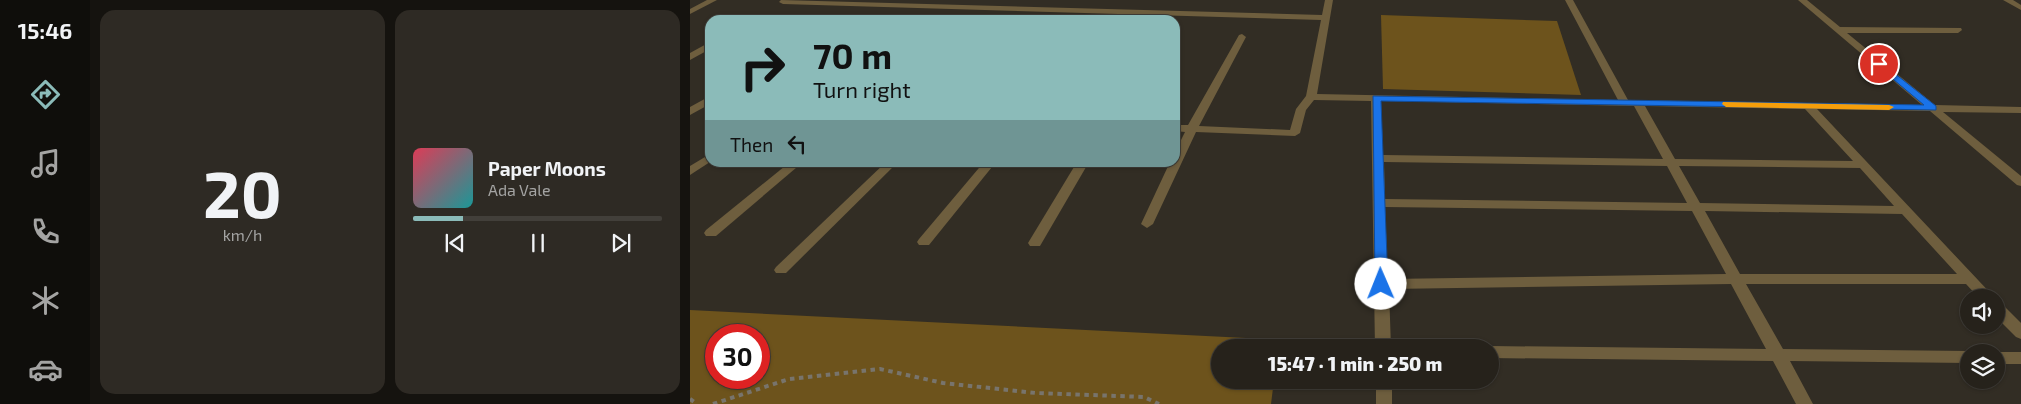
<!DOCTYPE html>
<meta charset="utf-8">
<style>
:root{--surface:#26221b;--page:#2e2a24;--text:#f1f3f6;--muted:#a4a4a3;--line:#423f3a;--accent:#8bbbb9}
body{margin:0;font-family:"Exo 2",sans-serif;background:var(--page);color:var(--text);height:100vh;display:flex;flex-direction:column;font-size:19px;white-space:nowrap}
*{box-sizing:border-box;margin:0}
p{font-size:16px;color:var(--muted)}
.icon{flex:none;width:28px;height:28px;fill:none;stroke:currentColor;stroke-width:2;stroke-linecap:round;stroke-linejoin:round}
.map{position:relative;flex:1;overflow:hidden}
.sheet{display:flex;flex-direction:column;gap:10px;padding:10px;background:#15130f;width:600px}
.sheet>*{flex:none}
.banner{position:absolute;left:15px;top:15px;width:475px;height:152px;border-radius:15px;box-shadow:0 1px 4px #0004,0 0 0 1px var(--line);background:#8bbbb9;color:#111;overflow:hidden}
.tools{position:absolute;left:1270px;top:289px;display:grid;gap:10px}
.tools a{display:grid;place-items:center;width:45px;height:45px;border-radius:50%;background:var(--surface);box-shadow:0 1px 4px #0004,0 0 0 1px var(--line);font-size:25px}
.speed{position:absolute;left:15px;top:324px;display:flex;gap:10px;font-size:25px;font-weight:700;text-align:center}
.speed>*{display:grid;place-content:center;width:65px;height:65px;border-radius:50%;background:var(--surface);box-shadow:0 1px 4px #0004,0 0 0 1px var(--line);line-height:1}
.speed .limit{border:8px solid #d22;background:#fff;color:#111}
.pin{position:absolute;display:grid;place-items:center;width:42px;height:42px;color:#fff;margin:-21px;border:2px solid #fff;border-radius:50%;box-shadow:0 1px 5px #0007}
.me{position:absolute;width:55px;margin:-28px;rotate:359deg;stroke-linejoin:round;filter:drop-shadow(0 0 4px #0008)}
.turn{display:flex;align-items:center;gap:18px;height:105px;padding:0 25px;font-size:22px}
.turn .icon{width:65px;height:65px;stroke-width:2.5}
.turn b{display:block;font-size:35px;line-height:42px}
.then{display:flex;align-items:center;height:48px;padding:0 25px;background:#0003;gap:10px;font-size:19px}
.sheet .card{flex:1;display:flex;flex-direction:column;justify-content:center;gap:8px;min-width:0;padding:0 18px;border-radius:15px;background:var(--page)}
.sheet .dial{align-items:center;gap:0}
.dial b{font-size:65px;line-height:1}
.song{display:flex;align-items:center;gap:15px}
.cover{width:60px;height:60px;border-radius:8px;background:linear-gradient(135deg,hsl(350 70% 55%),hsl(180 70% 35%))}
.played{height:5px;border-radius:2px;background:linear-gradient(90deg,var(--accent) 20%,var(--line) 20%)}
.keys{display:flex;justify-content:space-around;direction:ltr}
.sheet .tiles{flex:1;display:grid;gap:10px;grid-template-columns:repeat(2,1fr)}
.trip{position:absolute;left:521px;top:339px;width:288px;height:50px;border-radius:25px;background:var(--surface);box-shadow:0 1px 4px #0004,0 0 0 1px var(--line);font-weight:800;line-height:50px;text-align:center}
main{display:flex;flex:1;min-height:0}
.tab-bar{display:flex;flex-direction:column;width:90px;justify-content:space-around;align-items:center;background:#0f0e0b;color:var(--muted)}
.tab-bar .icon{width:35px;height:35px}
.tab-bar .selected{color:var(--accent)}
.tab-bar b{font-size:22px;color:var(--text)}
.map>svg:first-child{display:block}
</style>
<main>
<nav class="tab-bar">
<b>15:46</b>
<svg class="icon selected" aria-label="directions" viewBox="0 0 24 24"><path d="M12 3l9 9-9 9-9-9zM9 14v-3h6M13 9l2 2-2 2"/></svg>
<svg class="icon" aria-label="music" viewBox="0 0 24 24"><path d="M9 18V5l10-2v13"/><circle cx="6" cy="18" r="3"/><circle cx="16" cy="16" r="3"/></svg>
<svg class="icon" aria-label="phone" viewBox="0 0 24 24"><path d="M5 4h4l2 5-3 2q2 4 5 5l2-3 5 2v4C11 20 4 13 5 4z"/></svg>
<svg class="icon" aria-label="climate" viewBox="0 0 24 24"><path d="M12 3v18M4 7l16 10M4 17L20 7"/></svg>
<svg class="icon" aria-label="car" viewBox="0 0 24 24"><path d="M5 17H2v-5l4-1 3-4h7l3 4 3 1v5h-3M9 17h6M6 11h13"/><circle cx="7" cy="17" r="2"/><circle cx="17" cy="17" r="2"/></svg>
</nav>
<section class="sheet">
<div class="tiles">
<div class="card dial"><b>20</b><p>km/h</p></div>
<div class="card">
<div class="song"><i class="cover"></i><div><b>Paper Moons</b><p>Ada Vale</p></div></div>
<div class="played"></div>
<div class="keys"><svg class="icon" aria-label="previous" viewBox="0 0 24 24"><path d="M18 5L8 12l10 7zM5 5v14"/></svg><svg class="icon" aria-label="pause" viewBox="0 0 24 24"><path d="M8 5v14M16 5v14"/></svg><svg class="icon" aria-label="next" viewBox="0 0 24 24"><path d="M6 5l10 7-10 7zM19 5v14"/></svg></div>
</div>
</div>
</section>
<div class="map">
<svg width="1331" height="404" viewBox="0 0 1331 404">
<rect width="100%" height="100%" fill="#322d24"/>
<g fill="#6d531c" fill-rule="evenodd">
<path d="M691,15l176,6 24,74 -198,-6z"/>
<path d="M0,310l556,28 32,2 -1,7 -57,1v32h54l-3,24h-581zM26,335h43v43h-43z"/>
</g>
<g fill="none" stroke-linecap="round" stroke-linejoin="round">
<g stroke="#78746c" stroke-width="4" stroke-dasharray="4.5 4.5" stroke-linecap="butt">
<path d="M0,399l7,5"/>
<path d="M23,404l76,-25 91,-10 63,14 93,10 108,4 15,7"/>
</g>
<g fill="#6e5e3e" fill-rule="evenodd">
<path d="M17,0h10l-27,14v-5z"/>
<path d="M91,0l541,15 3,-15h8l-16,94 301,6 -53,-100h8l55,100 294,5 -124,-105h9l33,27 121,1 1,2 -4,3h-111l88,72 86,2v6l-78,-1 78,64v10l-4,-1 -87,-74 -113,-2 178,189h-16l-13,-14h-220l37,65 186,2 5,1h-5v11l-179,-2 23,43h-17l-23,-43 -283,-3v-10h-5l5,-2 276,3 -35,-65 -342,5 2,59h-16l-4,-247 -57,-1 -8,10 -6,23 -5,3 -99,-4 -43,92 -6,4 -6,-4 29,-62h5v-10l10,-20 -10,-1v-6h13l51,-90 3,-1 4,3 -47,89 91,4 6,-21 10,-13 15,-76 -538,-16 -4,-2zM691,101l253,5 29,53 -280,-4zM955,106l160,3 48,52 -178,-2zM694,162l283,4 20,37 -302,-4zM989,166l181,2 34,38 -194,-3zM695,207l307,4 34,63 -338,5zM1015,211l197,3 55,60h-217z"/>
<path d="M1313,0h10l8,5v5z"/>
<path d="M135,17l4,1 1,2h-9z"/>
<path d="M20,42v7l-20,11v-7z"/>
<path d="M20,96v8l-20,11v-8z"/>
<path d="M20,154v8l-20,13v-9z"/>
<path d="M100,162h13l-87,74h-10l-2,-3 2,-3z"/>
<path d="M196,162h12l-112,111h-10l-2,-3 2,-3z"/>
<path d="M294,162h12l-67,83h-10l-2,-3 2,-3z"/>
<path d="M387,162h12l-49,84h-10l-2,-3z"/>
<path d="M1306,302l5,1 20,20v16l-5,-2 -20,-20z"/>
<path d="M1304,352h27v12h-25v-12z"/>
<rect x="686" y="380" width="16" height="24"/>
</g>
</g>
<path fill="#1a73e8" stroke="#114b97" d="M1189,61l57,45v4l-555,-9 7,183 -2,4h-9l-2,-4 -2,-188 551,9 -48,-40 -1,-1z"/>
<path fill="#f59e0b" d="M1033,102l166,3 5,2 -5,3 -163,-3 -4,-3z"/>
</svg>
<div class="tools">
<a><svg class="icon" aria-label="sound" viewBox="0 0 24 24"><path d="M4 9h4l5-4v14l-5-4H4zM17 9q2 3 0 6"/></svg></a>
<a><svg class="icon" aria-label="layers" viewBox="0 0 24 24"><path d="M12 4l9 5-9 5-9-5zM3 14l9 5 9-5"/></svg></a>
</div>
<div class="speed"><div class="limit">30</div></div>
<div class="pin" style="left:1189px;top:64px;background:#d93025"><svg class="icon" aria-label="arrive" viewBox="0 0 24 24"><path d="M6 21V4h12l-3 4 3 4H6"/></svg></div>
<svg class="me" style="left:691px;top:284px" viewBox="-20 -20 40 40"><circle r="19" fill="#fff"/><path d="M0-13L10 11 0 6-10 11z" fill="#1a73e8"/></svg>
<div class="trip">15:47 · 1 min · 250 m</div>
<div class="banner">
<div class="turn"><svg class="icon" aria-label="right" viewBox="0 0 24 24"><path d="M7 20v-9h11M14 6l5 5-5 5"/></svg><div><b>70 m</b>Turn right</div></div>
<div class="then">Then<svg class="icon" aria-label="left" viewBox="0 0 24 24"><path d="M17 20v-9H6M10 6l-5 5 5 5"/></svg></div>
</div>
</div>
</main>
